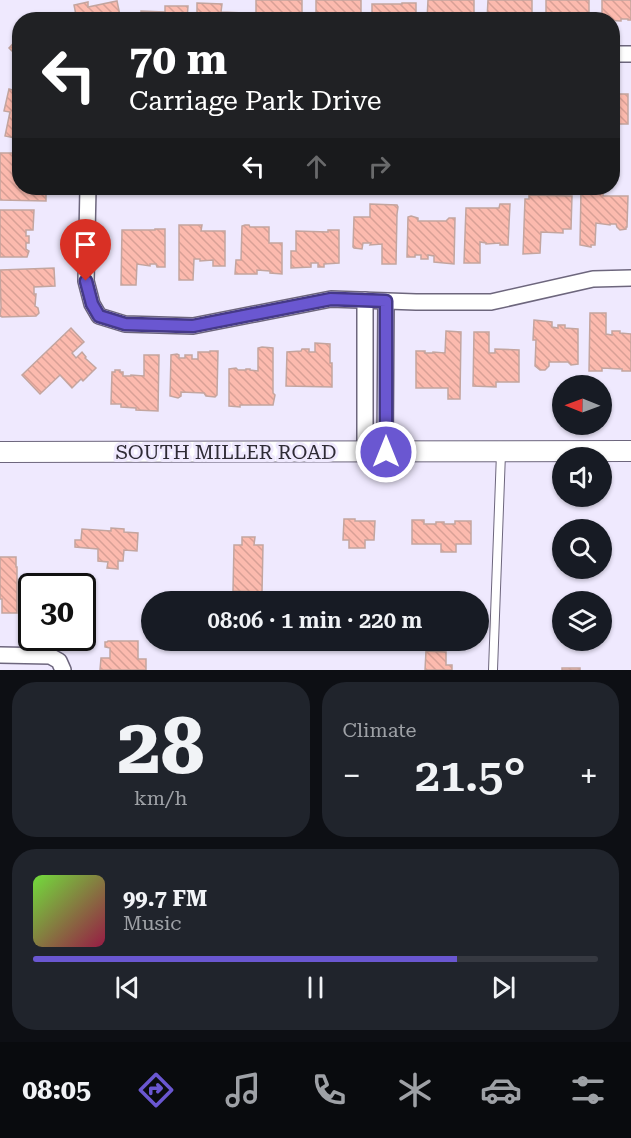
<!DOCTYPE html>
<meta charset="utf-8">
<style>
:root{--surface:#171b24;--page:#20242c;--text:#f1f3f6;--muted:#9ea1a6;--line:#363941;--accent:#6a57d1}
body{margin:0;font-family:"Roboto Serif",serif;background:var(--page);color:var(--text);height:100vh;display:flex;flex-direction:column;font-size:22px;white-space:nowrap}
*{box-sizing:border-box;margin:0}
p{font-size:20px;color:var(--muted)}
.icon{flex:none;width:33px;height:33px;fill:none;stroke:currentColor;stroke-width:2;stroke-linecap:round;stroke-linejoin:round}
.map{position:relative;height:670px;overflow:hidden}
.drawer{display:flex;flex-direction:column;gap:12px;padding:12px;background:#0d0f14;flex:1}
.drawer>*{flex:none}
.guide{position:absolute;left:12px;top:12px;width:608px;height:183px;border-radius:24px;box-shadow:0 2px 4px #0004;background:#202124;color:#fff;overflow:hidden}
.needle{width:39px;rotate:271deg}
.tools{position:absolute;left:552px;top:375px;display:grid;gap:12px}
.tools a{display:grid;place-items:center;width:60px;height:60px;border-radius:50%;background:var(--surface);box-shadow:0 2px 4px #0004;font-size:30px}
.speed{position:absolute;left:18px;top:573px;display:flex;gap:12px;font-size:30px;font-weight:700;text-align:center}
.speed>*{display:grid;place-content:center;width:78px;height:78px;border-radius:50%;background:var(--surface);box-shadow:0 2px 4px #0004;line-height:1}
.speed .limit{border:3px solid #111;border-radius:9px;background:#fff;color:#111}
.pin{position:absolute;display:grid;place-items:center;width:51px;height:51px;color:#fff;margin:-62px -26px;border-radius:50% 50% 50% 0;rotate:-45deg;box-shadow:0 0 6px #0007}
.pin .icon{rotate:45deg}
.me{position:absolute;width:66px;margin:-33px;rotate:0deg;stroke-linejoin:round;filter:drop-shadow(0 0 4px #0008)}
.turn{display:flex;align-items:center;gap:21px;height:126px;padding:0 18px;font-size:27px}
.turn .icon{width:78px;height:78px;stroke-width:2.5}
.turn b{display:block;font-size:42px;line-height:51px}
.lanes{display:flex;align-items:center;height:57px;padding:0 18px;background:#0003;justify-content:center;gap:30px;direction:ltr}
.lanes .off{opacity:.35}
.big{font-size:45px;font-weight:600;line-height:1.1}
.drawer .card{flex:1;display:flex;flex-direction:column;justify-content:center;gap:9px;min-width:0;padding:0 21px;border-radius:24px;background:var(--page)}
.drawer .dial{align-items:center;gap:0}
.dial b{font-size:78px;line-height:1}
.song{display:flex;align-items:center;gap:18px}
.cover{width:72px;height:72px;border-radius:9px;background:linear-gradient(135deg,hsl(100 70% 55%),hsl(340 70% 35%))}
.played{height:6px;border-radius:3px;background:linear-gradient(90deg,var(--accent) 75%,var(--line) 75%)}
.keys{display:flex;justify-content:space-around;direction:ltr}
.heat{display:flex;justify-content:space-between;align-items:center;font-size:33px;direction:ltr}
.drawer .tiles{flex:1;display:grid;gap:12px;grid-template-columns:1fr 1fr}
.card:last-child{grid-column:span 2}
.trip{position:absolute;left:141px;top:591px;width:348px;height:60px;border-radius:30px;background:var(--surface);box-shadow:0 2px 4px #0004;font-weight:600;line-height:60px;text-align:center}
.tabs{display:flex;height:96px;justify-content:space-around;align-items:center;background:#090b0e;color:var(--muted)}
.tabs .icon{width:42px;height:42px}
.tabs .current{color:var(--accent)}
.tabs b{font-size:27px;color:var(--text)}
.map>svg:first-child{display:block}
</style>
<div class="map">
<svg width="631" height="670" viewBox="0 0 631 670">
<defs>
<pattern id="building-back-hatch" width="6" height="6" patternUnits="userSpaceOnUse" patternTransform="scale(1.5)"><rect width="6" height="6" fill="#fcbaae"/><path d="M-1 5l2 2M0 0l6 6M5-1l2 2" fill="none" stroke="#d8a096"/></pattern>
</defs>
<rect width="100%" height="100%" fill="#efe9fe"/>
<g fill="url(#building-back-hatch)" stroke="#c3a59f" stroke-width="1.5">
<rect x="256" y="0" width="46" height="20"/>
<rect x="316" y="0" width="45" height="20"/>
<path d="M428,0h46v20h-47z"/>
<path d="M488,0h44v15h2v5h-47z"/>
<path d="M546,0h43v20h-12v-7h-9v7h-22z"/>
<path d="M602,0h29v20h-3v-1h-7v2l-19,-1z"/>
<path d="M117,1l4,19h-44l-3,-15 14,-3v5z"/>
<path d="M197,3l25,1 -1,8 23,1v7h-47z"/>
<path d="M402,3h14v17h-44v-16h30z"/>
<path d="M165,6h23l-1,14h-46v-9l24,1z"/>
<path d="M20,36v23l-11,-11z"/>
<path d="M9,89l11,3v47l-15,-3 5,-24 -6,-1z"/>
<path d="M612,93h4v1h12v30h-16z"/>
<path d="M0,153h20v35h26v13l-46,-1z"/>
<path d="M581,189l22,1v6h25l-1,31h-1v2l-6,1 -3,-3 -1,-3h-6v1l-14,-2 -1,22h-4v2l-11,-2z"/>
<path d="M529,195l43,1 -1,33h-8v4l-22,-1 -1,21 -17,1 2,-55h4z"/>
<path d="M370,204l27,1 1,2 -1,7 -1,50h-14v-20l-12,1 1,-2h-8l-1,6 -8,-1 -1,-1 1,-30h16z"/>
<path d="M500,204h10l-2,41h-8v-2l-14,1v-1l-6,-1v21h-16l2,-55h33z"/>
<path d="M0,210h34l-1,20h-7v6h3v7h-3v6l3,2 -2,6h-27z"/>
<path d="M411,216l7,2v3h28l3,-3h6l-1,46 -20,-2v-6l-6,-1v4h-7v-4h-6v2h-8l1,-40z"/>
<path d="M179,225h23l-1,6h24v35h-12v-6l-13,1v-2h-6l-1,21h-14z"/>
<path d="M245,225h4l1,2h19v16h13v31l-12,-1v-2l-13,-1v4h-22l1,-14h5l1,-34z"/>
<path d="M155,229h10v38h-8l-1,-3h-6v2l-13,-2 -1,21h-15l1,-55h33z"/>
<path d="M328,230h11v33l-15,1v3h-6v-4h-7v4l-20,1v-17h5v-20l32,1z"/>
<path d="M54,268l1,18 -21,1v7h2l-1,12 3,2 1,5 -3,3 -34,1 -2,-1 1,-8 -1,-38z"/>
<path d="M590,313h16v21l6,1v-4h8v2l11,1v37h-9v-2l-20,-1v3h-13z"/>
<path d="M534,320l18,2v5l6,1v-3h7v3l13,1v35l-7,1 -3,-3h-19v4l-4,4h-5l-5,-4 1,-26h-3z"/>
<path d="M71,328l13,14 -12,11 4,5 6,-6 4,5 -1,1 11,10 -13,13 -2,-2 -9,9 -12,-13 -20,19 -18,-19z"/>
<path d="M446,331l15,1 -1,67h-12v-11h-32v-37h9v2h8v-1l12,1z"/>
<path d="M474,332h15v21h6v-4l24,1v32h-23v5l-23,-1z"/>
<path d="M315,343l15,1v19h2v24l-46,-1 1,-34 14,-1 1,-2h7v3h6z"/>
<path d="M262,347l11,1v45l2,2 -2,10h-33v2l-11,-1v-37l7,-1 2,2h8v-1h4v1l8,1v-23z"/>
<path d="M210,351h8l-1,44 -2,2 -9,-1 -2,-3 -23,-1v4l-3,2 -8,-2 1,-41 6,-1 2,1v3h6v-3h7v4h6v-7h12z"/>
<path d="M144,355h15l-1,56 -22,-1v-2l-15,-1v-3h-10l1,-32h3v-2h5v2h3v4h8v-1l13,1z"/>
<path d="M344,519h11v2h20l-1,19h-9v8h-16v-8h-6z"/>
<path d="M412,520h12v4h12v-2h8v2h11v-3h16v23h-15v8h-15v-8h-29z"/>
<path d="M111,528l13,1v3l14,1 -1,18 -13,-1 -1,11h-5v8l-11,-1 1,-6 -10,-1v-12l-23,-2v-7h6l1,-11 29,2z"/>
<path d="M242,537h13l-1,8h9l-1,47 -29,-1 1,-46h8z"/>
<path d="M0,557h16v10h1v46h-15v-14h-2z"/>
<path d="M108,641h30v18h8v11h-46l1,-12h9v-10l-5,-1v-5h2z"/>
<path d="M426,651l20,1v13h6v5h-27z"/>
<rect x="562" y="668" width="18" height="2"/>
</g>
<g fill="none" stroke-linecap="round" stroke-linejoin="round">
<defs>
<path id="service" d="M493,670l8,-217"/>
<g id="minor">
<path d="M612,54h19"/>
<path d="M88,188l-2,93 6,23 7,12 26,8 68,2 138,-27 85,3h75l102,-23 38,-1"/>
<path d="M365,452v-152"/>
<path d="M385,452l1,-151"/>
<path d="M0,655l50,1 9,5 4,9"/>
</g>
<path id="tertiary" d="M0,452l631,-1"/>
</defs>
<use href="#service" stroke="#6d667d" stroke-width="10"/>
<use href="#minor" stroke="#6d667d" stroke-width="18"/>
<use href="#tertiary" stroke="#6d667d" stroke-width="22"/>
<use href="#service" stroke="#fff" stroke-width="8"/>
<use href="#minor" stroke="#fff" stroke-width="15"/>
<use href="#tertiary" stroke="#fff" stroke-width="20"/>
</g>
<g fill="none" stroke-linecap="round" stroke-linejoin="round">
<defs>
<path id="route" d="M86,281l6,23 7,12 26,8 68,2 138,-27 55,2v151"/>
</defs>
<use href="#route" stroke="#453988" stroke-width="15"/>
<use href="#route" stroke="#6a57d1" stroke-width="10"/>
</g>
<g text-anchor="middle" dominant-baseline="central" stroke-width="6" stroke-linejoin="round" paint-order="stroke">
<g font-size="20" fill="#2e2b35" stroke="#efe9fe">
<text x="226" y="452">SOUTH MILLER ROAD</text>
</g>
</g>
</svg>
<div class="tools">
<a><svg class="needle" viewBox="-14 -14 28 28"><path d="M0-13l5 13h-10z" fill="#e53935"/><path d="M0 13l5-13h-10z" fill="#9ea1a6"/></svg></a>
<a><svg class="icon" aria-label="sound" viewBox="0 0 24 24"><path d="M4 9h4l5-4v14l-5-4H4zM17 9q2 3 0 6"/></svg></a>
<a><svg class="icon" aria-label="search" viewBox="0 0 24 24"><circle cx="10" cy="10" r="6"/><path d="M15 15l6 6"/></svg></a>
<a><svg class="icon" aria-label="layers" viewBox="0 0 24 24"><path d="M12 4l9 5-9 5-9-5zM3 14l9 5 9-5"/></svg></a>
</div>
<div class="speed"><div class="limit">30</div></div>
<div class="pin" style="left:86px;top:281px;background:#d93025"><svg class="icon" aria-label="arrive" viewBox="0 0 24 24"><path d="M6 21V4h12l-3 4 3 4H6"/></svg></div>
<svg class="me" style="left:386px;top:452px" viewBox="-20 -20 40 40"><circle r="17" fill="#6a57d1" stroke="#fff" stroke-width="3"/><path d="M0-11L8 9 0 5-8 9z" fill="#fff"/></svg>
<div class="trip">08:06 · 1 min · 220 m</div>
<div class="guide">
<div class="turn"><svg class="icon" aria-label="left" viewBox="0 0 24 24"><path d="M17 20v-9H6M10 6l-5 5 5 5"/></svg><div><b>70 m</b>Carriage Park Drive</div></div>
<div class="lanes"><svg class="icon" aria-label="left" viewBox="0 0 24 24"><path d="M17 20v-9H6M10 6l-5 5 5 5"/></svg><svg class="icon off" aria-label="ahead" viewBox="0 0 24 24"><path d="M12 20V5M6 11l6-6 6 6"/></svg><svg class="icon off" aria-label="right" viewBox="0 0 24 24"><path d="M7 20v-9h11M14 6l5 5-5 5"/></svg></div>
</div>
</div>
<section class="drawer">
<div class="tiles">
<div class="card dial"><b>28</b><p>km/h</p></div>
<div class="card"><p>Climate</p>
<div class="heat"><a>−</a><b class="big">21.5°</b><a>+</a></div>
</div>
<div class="card">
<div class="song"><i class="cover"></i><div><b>99.7 FM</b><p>Music</p></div></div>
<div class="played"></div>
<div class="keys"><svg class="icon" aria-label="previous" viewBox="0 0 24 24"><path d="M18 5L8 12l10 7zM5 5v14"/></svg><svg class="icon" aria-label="pause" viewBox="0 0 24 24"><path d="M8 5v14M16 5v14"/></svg><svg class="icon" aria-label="next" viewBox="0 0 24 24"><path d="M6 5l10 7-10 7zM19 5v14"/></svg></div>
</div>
</div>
</section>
<nav class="tabs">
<b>08:05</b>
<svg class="icon current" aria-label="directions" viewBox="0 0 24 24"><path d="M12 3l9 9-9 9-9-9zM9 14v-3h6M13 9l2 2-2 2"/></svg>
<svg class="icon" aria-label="music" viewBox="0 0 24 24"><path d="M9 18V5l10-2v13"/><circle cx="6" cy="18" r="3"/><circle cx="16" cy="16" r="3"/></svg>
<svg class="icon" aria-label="phone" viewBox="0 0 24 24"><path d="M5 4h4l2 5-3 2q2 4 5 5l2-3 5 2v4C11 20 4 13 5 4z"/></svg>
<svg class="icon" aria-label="climate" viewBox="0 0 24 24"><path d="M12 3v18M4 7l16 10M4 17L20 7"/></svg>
<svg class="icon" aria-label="car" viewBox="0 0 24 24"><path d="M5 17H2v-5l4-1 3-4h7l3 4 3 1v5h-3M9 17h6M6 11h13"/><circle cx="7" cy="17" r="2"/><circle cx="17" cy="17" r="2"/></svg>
<svg class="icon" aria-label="filters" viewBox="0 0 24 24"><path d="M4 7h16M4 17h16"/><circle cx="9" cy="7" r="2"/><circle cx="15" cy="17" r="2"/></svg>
</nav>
